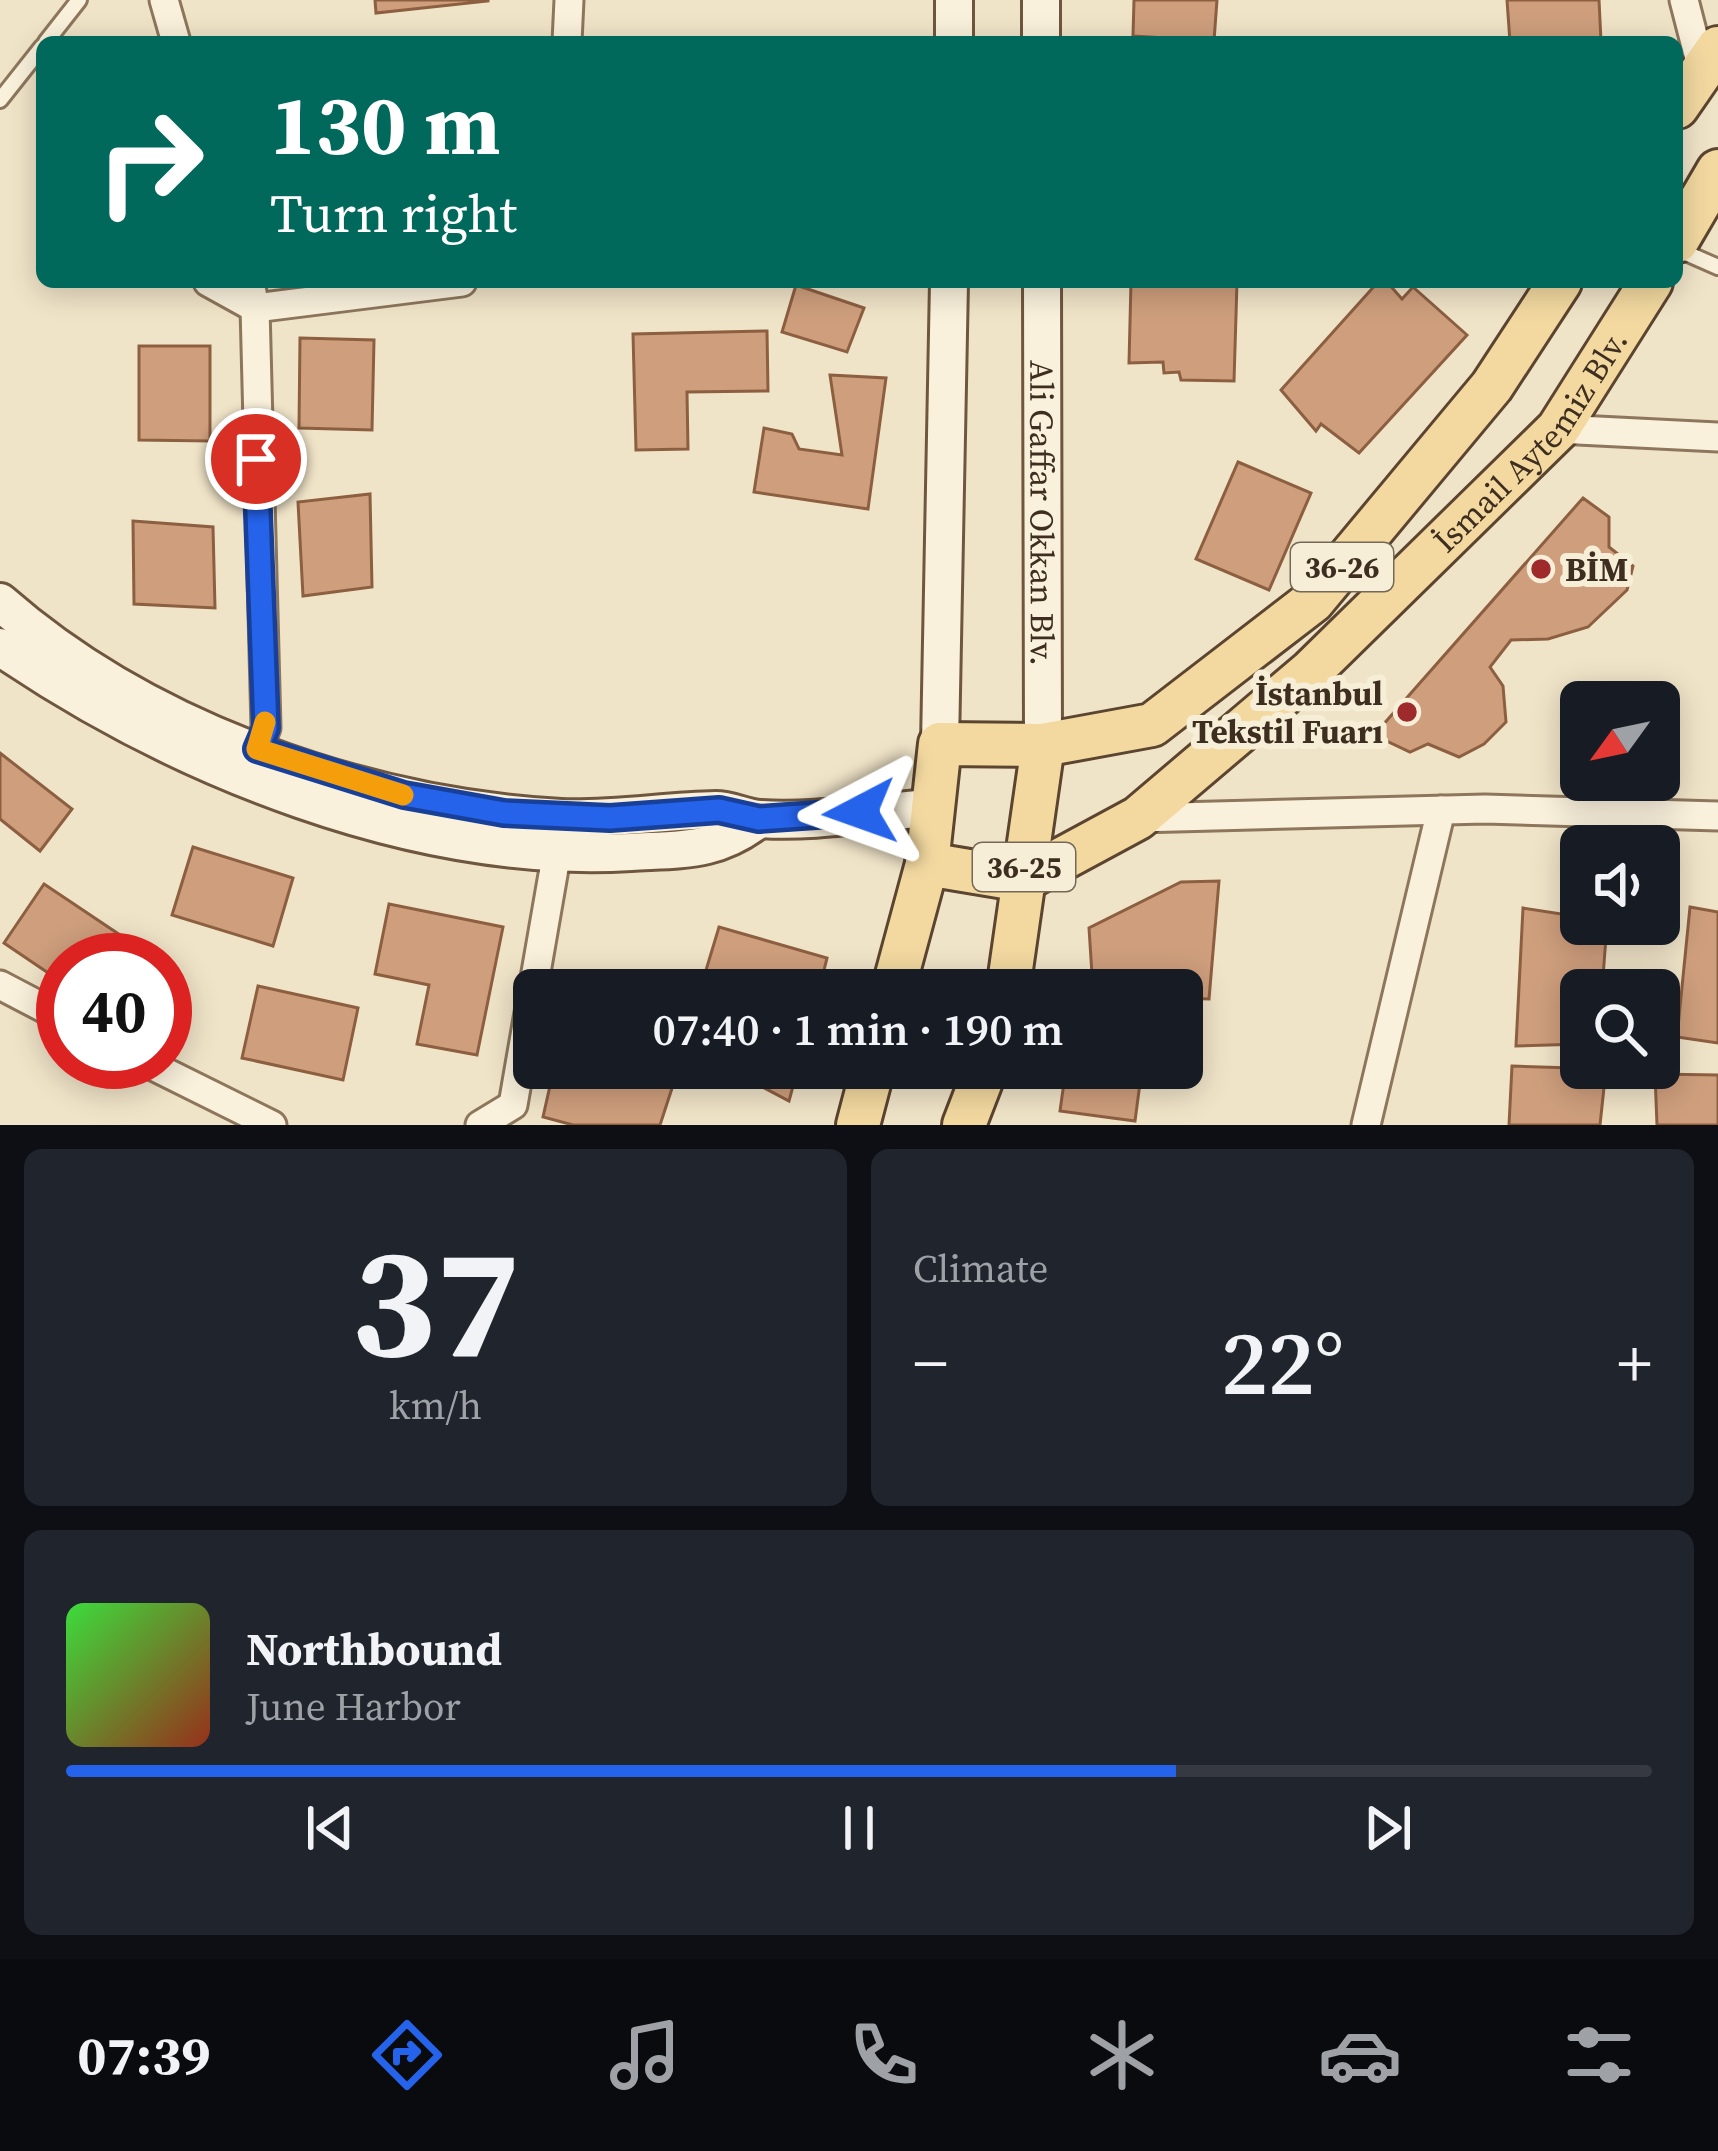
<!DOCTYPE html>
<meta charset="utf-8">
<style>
:root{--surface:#171b24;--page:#20242c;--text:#f1f3f6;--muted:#9ea1a6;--line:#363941;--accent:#2563eb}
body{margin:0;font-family:"Source Serif 4",serif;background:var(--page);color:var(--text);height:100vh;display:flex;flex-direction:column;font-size:45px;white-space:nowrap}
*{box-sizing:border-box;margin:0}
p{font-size:39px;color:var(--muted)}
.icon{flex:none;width:66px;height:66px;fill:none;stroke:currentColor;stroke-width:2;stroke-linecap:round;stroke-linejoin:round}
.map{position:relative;height:1125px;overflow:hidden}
.sheet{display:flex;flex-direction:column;gap:24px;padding:24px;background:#0d0f14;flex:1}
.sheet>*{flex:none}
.top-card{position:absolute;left:36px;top:36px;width:1647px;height:252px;border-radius:18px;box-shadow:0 6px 30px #0003;background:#00695c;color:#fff;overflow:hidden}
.needle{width:78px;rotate:237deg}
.buttons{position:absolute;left:1560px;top:681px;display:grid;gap:24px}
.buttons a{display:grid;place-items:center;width:120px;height:120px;border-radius:18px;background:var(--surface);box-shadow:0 6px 30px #0003;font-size:60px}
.speed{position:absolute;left:36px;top:933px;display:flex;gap:24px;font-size:60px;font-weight:700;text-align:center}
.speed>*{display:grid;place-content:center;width:156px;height:156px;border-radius:50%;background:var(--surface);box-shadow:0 6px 30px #0003;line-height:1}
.speed .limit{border:18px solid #d22;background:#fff;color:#111}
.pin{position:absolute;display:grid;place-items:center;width:102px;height:102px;color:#fff;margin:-51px;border:6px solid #fff;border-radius:50%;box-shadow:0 3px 12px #0007}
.me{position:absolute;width:132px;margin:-66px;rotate:266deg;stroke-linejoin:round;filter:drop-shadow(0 0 9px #0008)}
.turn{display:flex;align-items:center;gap:42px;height:252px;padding:0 36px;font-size:54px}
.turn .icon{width:156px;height:156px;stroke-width:2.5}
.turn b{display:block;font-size:84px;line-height:102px}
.big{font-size:90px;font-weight:600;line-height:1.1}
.sheet .tile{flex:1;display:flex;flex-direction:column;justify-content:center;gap:18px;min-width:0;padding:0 42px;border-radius:18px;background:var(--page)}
.sheet .dial{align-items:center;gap:0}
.dial b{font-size:156px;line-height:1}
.song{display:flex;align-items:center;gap:36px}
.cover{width:144px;height:144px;border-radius:18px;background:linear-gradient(135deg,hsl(120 70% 55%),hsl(10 70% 35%))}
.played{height:12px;border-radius:6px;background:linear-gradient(90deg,var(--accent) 70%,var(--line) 70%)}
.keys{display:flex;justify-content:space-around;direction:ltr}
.heat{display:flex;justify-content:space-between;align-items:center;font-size:66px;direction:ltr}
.sheet .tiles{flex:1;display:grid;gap:24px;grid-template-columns:1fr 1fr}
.tile:last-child{grid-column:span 2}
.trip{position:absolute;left:513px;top:969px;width:690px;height:120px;border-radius:18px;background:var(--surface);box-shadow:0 6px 30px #0003;font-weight:600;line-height:120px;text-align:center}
.tab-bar{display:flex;height:192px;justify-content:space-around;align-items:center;background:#090b0e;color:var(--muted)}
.tab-bar .icon{width:84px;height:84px}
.tab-bar .on{color:var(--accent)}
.tab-bar b{font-size:54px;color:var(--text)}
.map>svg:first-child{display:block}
</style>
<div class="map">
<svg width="1718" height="1125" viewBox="0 0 1718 1125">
<rect width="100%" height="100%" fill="#f0e4c8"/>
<g fill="#cf9f7d" stroke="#8d5f41" stroke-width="3">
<path d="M375,0h113v1l-112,12z"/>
<path d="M1134,0h83l-3,41 -81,-5z"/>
<path d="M1507,0h92l2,41 -91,1z"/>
<path d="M1131,282h106l-3,99 -53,-1 -2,-8 -15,1 -1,-11 -34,1z"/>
<path d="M1378,282h9l15,17 11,-12 54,48 -108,118 -38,-29 -5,7 -35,-41z"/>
<path d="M796,285l68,23 -17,44 -65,-20z"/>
<path d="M767,331l1,60 -81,1 1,57 -52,1 -3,-116z"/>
<path d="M300,338l74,2 -2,90 -73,-2z"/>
<path d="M139,346h71v95l-71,-1z"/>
<path d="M830,375l56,3 -18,131 -114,-17 10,-64 28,6 7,15 43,6z"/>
<path d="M1238,462l73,31 -42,97 -73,-31z"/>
<path d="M370,494l2,93 -69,9 -5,-94z"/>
<path d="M1583,498l26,19v30l24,19 -6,24 -39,37 -40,12 -37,1 -21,27 13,19 3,36 -22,22 -25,13 -31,-13 -18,8 -36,-17z"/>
<path d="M133,521l80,6 2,81 -81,-4z"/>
<path d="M0,753l72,56 -32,42 -40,-32z"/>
<path d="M193,847l100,31 -20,68 -101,-31z"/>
<path d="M1219,881l-10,118 -27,-1v-8h-89l-4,-62 92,-46z"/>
<path d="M44,884l85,57 -13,19h-53v23l-59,-40z"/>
<path d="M389,904l114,23 -26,128 -60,-11 12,-59 -54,-11z"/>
<path d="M1690,907l28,5v131l-41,-6z"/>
<path d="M1523,908l58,9v7h26l-5,66h-21v54l-65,2z"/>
<path d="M719,927l108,31 -8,32h-119z"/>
<path d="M258,986l100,22 -15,72 -101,-22z"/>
<path d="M1512,1066l94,3 -6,56h-91z"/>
<path d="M554,1068h94l27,11 -15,46h-87l-30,-8z"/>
<path d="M733,1068h65l-9,33 -57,-30z"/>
<path d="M1066,1068h76l-7,53 -75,-10z"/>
<path d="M1655,1074l63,1v50h-61z"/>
</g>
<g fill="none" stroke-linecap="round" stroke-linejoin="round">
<defs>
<g id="lane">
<path d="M46,42l33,-42"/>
<path d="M0,100l42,-53"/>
<path d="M1677,249l41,18"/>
</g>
<g id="street">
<path d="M164,0l12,42"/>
<path d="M1684,0l18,70 7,4"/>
<path d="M567,42l2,-42"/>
<path d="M208,282l47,26 207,-26"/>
<path d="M250,282l5,26 11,420 -15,38"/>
<path d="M1558,429l160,8"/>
<path d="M1138,818l347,-9 233,7"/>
<path d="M0,985l63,33"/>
<path d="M145,1062l127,63"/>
<path d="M480,1125l33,-20 47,-271"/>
<path d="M1366,1125l75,-315"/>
</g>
<g id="secondary">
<path d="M1041,0v42"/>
<path d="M954,42v-42"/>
<path id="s1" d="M1042,282l1,463"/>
<path d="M0,602c148,130 366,205 561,216 52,2 103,-7 155,-8 15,0 29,8 44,9 56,4 117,-8 173,-11"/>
<path d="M0,647c176,120 414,218 631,205 53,-3 86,0 128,-33"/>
<path d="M940,744l9,-462"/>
</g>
<g id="primary">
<path d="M1677,107l41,-59"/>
<path d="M1677,241l41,-70"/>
<path id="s2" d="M927,864l96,16 115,-62 173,-147 247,-242 93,-147"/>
<path d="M893,990l34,-126 13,-120 103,1 109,-20 161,-124 179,-215 68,-104"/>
<path d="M1008,990l35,-245"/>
<path d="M858,1125l15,-57"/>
<path d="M964,1125l22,-57"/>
</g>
</defs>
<use href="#lane" stroke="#8d765c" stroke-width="20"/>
<use href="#street" stroke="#8d765c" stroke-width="33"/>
<use href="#secondary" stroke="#6f573f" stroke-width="42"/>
<use href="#primary" stroke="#5b4430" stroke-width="48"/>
<use href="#lane" stroke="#faf1dc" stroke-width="14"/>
<use href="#street" stroke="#faf1dc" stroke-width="27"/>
<use href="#secondary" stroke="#faf1dc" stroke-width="36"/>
<use href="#primary" stroke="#f3d9a0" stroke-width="42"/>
</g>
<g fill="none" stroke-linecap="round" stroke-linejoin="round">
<defs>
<path id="route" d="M256,459l10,269 -9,21 147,46 100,18 106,5 109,-8 40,9 101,-7"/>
</defs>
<use href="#route" stroke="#184099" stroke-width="30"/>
<use href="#route" stroke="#2563eb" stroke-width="21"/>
<path stroke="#f59e0b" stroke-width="21" d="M265,722l-8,27 146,46"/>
</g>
<g fill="#9e2a2b" stroke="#f7eed8" stroke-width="4.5">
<circle cx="1541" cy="569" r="12"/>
<circle cx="1407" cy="712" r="12"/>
</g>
<g text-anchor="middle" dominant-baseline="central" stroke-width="12" stroke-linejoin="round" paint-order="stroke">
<g fill="#f7eed8" stroke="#756857" stroke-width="3">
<rect x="1291" y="543" width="102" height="48" rx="9"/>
<rect x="973" y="843" width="102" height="48" rx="9"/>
</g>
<g font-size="30" font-weight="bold" fill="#3d2e20">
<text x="1342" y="567">36-26</text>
<text x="1024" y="867">36-25</text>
</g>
<g font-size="33" fill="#3d2e20" stroke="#f7eed8">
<text stroke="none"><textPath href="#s2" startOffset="774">İsmail Aytemiz Blv.</textPath></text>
<text stroke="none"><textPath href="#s1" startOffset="231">Ali Gaffar Okkan Blv.</textPath></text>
</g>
<g font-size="33" font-weight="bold" fill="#3d2e20" stroke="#f7eed8" text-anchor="start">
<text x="1565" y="569">BİM</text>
<text x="1383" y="693" text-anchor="end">İstanbul<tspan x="1383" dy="38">Tekstil Fuarı</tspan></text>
</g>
</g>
</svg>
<div class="buttons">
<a><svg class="needle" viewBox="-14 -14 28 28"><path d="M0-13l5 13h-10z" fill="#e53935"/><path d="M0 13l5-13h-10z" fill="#9ea1a6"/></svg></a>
<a><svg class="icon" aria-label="sound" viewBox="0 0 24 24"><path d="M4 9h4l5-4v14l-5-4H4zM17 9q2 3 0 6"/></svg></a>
<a><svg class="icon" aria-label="search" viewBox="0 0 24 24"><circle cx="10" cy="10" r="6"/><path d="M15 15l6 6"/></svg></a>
</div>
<div class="speed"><div class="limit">40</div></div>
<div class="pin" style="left:256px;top:459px;background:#d93025"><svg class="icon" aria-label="arrive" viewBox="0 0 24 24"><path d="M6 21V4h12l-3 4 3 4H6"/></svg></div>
<svg class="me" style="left:860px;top:812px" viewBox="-20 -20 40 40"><path d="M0-17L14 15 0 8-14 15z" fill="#2563eb" stroke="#fff" stroke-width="4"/></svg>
<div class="trip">07:40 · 1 min · 190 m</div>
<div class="top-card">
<div class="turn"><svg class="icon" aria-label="right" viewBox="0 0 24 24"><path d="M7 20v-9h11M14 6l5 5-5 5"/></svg><div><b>130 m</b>Turn right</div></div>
</div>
</div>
<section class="sheet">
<div class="tiles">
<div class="tile dial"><b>37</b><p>km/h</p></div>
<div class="tile"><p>Climate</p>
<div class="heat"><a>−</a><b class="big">22°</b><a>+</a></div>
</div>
<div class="tile">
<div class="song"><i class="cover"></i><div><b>Northbound</b><p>June Harbor</p></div></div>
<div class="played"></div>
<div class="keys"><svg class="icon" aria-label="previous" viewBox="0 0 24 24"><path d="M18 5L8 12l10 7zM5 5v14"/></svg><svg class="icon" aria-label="pause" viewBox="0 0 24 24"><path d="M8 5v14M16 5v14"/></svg><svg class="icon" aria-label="next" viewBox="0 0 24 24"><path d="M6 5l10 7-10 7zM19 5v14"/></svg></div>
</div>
</div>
</section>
<nav class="tab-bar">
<b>07:39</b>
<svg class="icon on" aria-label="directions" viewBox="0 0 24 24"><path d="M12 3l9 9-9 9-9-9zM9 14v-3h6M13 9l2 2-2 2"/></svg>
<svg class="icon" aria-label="music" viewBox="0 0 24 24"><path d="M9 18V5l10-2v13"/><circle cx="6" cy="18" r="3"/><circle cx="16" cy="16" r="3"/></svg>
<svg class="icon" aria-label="phone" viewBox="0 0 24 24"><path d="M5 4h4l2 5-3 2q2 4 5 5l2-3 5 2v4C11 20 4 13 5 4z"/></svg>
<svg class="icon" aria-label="climate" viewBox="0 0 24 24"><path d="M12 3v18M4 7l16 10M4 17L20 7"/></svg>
<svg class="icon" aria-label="car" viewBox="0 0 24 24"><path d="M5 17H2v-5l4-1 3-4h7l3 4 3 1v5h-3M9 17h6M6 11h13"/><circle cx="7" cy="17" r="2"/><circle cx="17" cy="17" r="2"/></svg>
<svg class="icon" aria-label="filters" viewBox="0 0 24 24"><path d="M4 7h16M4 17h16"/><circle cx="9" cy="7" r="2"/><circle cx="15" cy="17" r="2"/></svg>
</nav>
